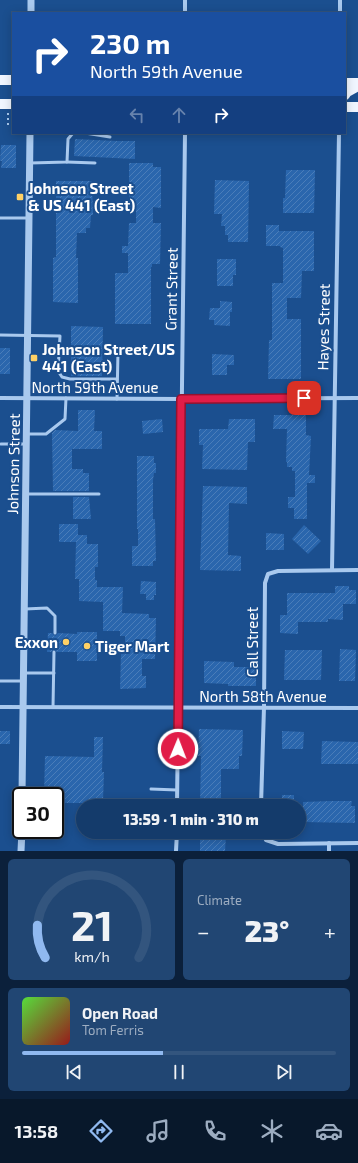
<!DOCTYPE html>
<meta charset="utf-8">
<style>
:root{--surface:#143b6b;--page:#214673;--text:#f1f3f6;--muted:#9dadc1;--line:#33557e;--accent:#90b9f0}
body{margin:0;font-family:"Exo 2",sans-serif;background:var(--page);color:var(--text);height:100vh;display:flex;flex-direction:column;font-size:15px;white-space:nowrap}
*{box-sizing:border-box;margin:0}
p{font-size:13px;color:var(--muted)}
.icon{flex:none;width:22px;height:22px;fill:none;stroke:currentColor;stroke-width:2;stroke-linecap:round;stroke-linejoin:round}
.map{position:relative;height:851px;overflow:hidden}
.panel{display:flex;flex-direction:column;gap:8px;padding:8px;background:#0b203b;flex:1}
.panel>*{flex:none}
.hud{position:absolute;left:12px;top:12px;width:334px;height:122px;border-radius:0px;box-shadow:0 2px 10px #0003,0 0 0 1px var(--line);background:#1a4fa0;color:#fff;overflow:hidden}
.speed{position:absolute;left:12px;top:787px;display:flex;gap:8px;font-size:20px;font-weight:700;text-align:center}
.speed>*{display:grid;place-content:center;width:52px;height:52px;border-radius:50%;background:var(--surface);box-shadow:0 2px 10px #0003,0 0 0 1px var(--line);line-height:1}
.speed .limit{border:2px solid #111;border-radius:6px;background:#fff;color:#111}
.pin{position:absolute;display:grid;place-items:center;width:34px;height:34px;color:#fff;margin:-17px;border-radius:8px;box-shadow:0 2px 6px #0006}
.me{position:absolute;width:44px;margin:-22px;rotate:1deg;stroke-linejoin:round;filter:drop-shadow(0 0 3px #0008)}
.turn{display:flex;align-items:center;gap:14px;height:84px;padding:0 12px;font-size:18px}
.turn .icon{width:52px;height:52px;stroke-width:2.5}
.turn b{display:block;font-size:28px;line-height:34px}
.lanes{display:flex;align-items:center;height:38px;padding:0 12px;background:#0003;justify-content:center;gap:20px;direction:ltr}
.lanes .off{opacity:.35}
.big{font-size:30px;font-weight:800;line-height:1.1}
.panel .card{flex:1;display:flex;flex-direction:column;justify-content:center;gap:6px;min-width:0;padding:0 14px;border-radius:6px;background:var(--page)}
.panel .dial{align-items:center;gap:0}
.dial svg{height:104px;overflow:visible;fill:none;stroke:var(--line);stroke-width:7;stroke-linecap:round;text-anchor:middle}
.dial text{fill:var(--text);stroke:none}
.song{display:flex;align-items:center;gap:12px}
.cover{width:48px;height:48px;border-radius:6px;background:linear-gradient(135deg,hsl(110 70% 55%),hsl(0 70% 35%))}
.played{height:4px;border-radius:2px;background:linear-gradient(90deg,var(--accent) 45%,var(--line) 45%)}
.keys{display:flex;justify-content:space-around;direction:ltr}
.heat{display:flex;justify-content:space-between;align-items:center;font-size:22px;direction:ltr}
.panel .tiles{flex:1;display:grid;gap:8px;grid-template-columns:1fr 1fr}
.card:last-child{grid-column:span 2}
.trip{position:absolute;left:76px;top:799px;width:230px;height:40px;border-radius:20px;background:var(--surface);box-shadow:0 2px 10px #0003,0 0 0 1px var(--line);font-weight:800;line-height:40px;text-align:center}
.tabs{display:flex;height:64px;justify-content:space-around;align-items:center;background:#08182b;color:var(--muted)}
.tabs .icon{width:28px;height:28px}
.tabs .current{color:var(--accent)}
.tabs b{font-size:18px;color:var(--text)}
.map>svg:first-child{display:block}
</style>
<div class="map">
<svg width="358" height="851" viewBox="0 0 358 851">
<defs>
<pattern id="building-hatch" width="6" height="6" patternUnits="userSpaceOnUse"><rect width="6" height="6" fill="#2a66ad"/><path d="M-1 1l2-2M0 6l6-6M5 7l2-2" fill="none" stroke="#4a7db9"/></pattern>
</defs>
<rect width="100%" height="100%" fill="#1b4f8f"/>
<g fill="url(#building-hatch)">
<path d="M75,139l41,2h19v18l-61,-3z"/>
<path d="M1,145h15v23h-15l1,-7h-2z"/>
<path d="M129,163h24v4h8v41l-8,-1v16h8l-1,41h-8v3h-1v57h-36v-51h13v-20h-6v-7h6l1,-23h7v-16h-7z"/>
<path d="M286,170h29l-1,43h-31v-15h2z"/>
<path d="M215,180l34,1 -1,61h-20v-7h-3v-9h-4l1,-12h-8z"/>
<path d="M56,181h36l1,34h-2l-1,13h-4v5h-9l-1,25h2v45l-25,-1v-44l3,-1z"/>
<path d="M266,225h13v6h35v40h-12l-1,27h-14v21h14v60h-33l1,-39h3v-57h11v-35l-3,-1v-1h-14z"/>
<path d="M217,259h19v16h-3v11h-16z"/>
<path d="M220,301l12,1v10h-2v14l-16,-1v-5h-5l1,-12h10z"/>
<path d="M71,326l32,1 -1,49h-31z"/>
<rect x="0" y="348" width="10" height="26"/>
<path d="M212,354l22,1v10h-7v10h-15z"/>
<path d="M78,410h17l-1,21h8v18h-30v20h11v4h6v18h-36l-1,-58 3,-3 23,1z"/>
<path d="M274,415h32v20l5,1 -2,39h6v8h-8v36h-13v-11h-6v-11h7v-26h-3v-4h-5v-5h-1l1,-33h-14z"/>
<path d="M162,419l1,13 -20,2 -1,-13z"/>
<path d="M229,419h26v23h-7l-1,28 -45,-1 1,-24h-4v-16h29z"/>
<path d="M137,456h17v7h2v10h-2l-1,7v39h2l1,42h-3v5h-21v-20h6v-17h-1z"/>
<path d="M203,486l44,1v17l-18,-1 -1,52 13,1v15l-41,-1z"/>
<path d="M73,497h16l2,22h-18z"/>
<path d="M59,524h19v11h9v9h11v23h-3v13h2v7h26l-1,26 27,1v4h7l-1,41h-13v17h4v12l-26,1 1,-36h4v-17h-5v-5h-17v-29l-24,-1v-22h-4l1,-37h-17z"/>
<path d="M304,525l17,16 -13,13 -16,-15z"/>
<path d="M266,533l18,1v16h-18z"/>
<path d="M141,581l15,1v13h-2v5h-8v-6h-6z"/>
<path d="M335,586h14v4h7v14h-13v16l-15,-1v3h-30v12l-18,-1v-18h7v-22h48z"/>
<path d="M77,632h20v29h-20v-9h-20l-3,-3 -3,3h-4l1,-19h4l3,3 3,-3 19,1z"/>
<path d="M340,649l16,1 -1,31h-16z"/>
<path d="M285,650h37l-1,30h-37z"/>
<path d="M204,661l30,1v5h22v19h-28v-2l-24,-1z"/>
<path d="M199,729l44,1 -1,26h-3v13h-18v29h10v8h-31l1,-50h-3z"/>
<rect x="0" y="731" width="10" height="13"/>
<path d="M282,731l22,1 -1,17h-21z"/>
<path d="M94,737h9l-1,35h2l-1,29h-12v2h-36v-7h-11l1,-40 49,1z"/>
<path d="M322,741l36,1v22h-37z"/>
<rect x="282" y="795" width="12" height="11"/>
<path d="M331,801h21l-1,5h4v17l-52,-1v-20z"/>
<path d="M200,832h18v3h8l-1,16h-25z"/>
</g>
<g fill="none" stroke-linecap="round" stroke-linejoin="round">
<path stroke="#a9c9ee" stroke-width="2" stroke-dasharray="2 3" stroke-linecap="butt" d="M8,113v12"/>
<g stroke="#a9c9ee" stroke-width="3">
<path d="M85,133l25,4"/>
<path d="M67,162l28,1"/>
<path d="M30,163l37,-1 1,-23 5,-6"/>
<path d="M0,218h28"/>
<path d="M0,335l60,1 -2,35 4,6 8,2h47"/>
<path d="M117,399l1,-47"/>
<path d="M27,434h19l19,-15 1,-21"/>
<path d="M1,444h26"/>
<path d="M26,494h73"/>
<path d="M25,609l22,-1 8,8v17"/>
<path d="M24,673h30"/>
<path d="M0,681h22"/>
<path d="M53,707l1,-55"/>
<path d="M151,789l26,1"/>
</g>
<g stroke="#a9c9ee" stroke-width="4">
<path d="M185,13v-13"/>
<path d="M340,13v-13"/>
<path d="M0,398l181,1 177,-1"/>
<path d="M332,570l7,-437"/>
<path d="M0,707l358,1"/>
<path d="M177,806l8,-673"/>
<path d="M261,806l3,-99 1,-124 3,-9 10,-3 80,-1"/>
<path d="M263,832l3,8 12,4 80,-1"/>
<path d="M176,851l1,-19"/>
<path d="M329,851v-8"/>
</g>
<g stroke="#a9c9ee" stroke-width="7">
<path d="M31,13v-13"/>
<path d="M22,796l8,-663"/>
<path d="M21,851l1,-21"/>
</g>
<g stroke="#f0f6ff" stroke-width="10">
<path d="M0,80h13"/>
<path d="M345,83h13"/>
<path d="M345,95l2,-3 11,-6"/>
<path d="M0,104h13"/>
<path d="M345,107h13"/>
</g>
</g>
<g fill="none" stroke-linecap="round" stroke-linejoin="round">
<defs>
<path id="route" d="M178,749l3,-350 123,-1"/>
</defs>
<use href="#route" stroke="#92132f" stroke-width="10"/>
<use href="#route" stroke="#e11d48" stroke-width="7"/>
</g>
<g fill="#ffd166" stroke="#1b4f8f" stroke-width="1.5">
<rect x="16" y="193" width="8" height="8" rx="2"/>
<rect x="30" y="354" width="8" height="8" rx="2"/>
<circle cx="66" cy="642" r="4"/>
<circle cx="87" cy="646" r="4"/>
</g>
<g text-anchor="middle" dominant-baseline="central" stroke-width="4" stroke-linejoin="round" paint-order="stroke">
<g font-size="15" font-weight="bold" fill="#fff" stroke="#1b4f8f" text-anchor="start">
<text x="28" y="188">Johnson Street<tspan x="28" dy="17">&amp; US 441 (East)</tspan></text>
<text x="42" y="349">Johnson Street/US<tspan x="42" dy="17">441 (East)</tspan></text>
<text x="58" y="642" text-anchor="end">Exxon</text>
<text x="95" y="646">Tiger Mart</text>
</g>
<g font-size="15" fill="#fff" stroke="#1b4f8f">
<text transform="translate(171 289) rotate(-89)">Grant Street</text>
<text transform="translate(323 327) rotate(-89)">Hayes Street</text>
<text x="95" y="387">North 59th Avenue</text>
<text transform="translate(13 464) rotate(-89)">Johnson Street</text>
<text transform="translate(252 642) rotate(-90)">Call Street</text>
<text x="263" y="696">North 58th Avenue</text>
</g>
</g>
</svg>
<div class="speed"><div class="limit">30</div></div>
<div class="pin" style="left:304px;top:398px;background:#d93025"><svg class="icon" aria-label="arrive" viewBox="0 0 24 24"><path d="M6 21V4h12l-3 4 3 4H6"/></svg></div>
<svg class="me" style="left:178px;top:749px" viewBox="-20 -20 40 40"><circle r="17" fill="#e11d48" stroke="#fff" stroke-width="3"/><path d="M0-11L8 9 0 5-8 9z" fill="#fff"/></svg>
<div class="trip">13:59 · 1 min · 310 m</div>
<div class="hud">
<div class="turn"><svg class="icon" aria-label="right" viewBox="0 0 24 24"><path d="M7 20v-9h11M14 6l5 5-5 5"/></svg><div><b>230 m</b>North 59th Avenue</div></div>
<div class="lanes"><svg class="icon off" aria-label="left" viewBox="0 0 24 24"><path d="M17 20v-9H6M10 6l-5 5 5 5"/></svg><svg class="icon off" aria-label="ahead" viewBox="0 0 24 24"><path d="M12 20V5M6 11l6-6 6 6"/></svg><svg class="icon" aria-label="right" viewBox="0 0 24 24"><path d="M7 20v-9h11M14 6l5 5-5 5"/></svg></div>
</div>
</div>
<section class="panel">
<div class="tiles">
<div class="card dial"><svg viewBox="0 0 100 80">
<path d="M14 69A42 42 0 1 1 86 69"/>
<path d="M14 69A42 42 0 0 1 8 44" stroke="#90b9f0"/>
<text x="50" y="56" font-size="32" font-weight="700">21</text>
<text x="50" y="72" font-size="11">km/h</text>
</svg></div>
<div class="card"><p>Climate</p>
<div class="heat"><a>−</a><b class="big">23°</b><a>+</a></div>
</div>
<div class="card">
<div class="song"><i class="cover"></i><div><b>Open Road</b><p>Tom Ferris</p></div></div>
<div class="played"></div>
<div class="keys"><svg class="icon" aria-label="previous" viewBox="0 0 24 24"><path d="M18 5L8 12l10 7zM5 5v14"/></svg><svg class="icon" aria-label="pause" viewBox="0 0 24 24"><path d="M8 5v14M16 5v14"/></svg><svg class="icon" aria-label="next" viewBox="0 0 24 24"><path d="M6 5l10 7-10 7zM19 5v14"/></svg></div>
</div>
</div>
</section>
<nav class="tabs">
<b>13:58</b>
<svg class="icon current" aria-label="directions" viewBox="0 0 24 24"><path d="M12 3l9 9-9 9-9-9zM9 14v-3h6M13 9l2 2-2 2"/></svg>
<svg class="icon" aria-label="music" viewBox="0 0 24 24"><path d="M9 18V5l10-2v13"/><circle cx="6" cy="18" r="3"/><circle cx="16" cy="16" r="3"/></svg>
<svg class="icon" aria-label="phone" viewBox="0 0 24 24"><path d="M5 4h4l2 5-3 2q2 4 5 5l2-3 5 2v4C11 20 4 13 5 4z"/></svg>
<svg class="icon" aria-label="climate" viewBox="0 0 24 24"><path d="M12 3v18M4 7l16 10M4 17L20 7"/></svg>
<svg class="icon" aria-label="car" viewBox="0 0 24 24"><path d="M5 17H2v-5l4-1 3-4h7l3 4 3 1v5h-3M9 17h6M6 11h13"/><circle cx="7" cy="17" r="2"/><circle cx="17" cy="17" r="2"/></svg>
</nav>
